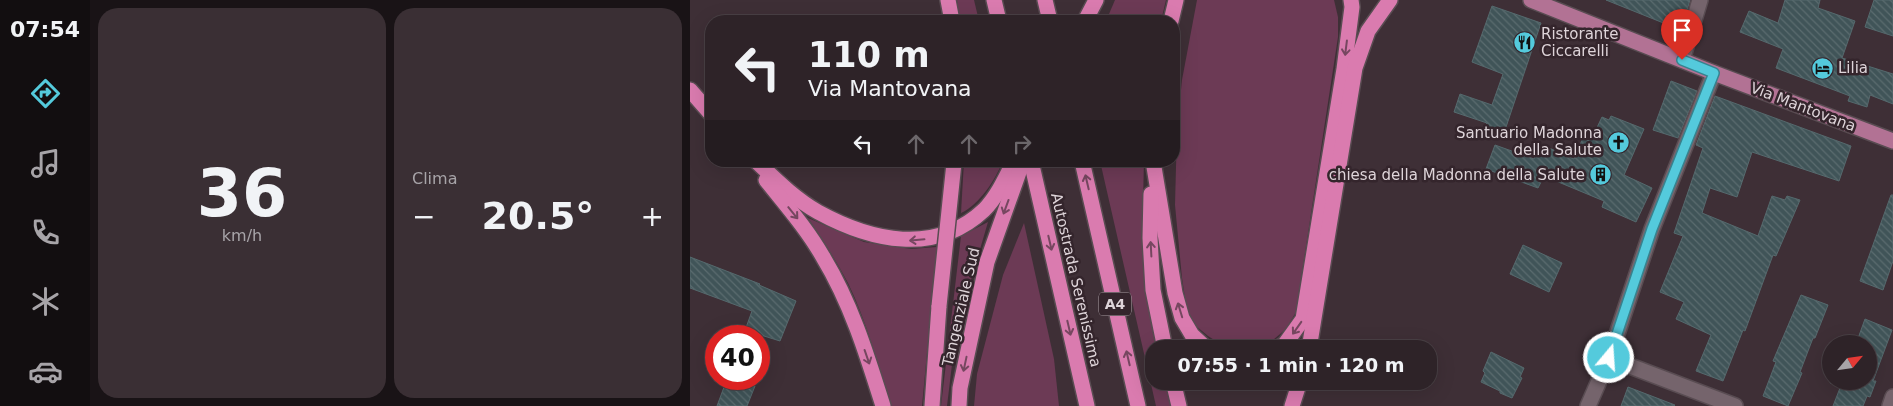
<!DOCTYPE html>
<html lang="it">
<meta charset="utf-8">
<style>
:root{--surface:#2e2328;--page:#3a2f34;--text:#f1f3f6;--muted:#a7a4a8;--line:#494045;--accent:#54cadc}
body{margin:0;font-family:"DejaVu Sans",sans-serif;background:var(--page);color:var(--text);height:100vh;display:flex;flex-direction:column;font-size:19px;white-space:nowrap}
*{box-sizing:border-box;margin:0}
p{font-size:16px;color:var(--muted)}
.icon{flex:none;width:28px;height:28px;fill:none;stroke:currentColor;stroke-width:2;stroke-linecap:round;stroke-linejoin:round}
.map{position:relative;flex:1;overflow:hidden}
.details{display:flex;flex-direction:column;gap:8px;padding:8px;background:#191316;width:600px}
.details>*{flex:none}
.guide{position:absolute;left:15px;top:15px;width:475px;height:152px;border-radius:20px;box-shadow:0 5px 20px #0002,0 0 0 1px var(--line);background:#2e2328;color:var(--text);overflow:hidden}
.needle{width:32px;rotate:61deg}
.buttons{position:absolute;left:1132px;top:335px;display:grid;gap:10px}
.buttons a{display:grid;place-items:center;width:55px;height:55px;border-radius:50%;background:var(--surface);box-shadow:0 5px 20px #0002,0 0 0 1px var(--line);font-size:25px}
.speed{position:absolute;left:15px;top:325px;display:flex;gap:10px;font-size:25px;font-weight:700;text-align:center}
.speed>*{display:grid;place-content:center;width:65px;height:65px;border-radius:50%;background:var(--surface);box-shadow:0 5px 20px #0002,0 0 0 1px var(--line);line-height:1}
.speed .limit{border:8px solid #d22;background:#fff;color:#111}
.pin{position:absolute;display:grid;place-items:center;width:42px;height:42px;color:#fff;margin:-51px -21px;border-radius:50% 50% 50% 0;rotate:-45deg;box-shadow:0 0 5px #0007}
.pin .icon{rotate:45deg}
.me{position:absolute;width:55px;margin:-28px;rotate:18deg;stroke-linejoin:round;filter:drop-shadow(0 0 4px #0008)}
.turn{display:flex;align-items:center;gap:18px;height:105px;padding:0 20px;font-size:22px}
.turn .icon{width:65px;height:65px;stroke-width:2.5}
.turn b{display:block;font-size:35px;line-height:42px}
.lanes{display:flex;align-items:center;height:48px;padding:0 20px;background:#0003;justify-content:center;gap:25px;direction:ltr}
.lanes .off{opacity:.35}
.big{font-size:38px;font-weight:600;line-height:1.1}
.details .card{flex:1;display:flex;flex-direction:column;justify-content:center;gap:8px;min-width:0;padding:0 18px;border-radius:20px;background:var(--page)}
.details .dial{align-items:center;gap:0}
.dial b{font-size:65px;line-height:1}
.heat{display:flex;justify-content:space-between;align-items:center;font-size:28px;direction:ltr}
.details .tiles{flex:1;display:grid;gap:8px;grid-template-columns:repeat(2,1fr)}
.trip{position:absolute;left:455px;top:340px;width:292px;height:50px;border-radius:20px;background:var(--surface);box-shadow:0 5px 20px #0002,0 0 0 1px var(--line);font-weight:600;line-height:50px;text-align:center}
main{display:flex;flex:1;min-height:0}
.dock{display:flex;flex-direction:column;width:90px;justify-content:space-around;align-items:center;background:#120e10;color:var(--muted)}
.dock .icon{width:35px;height:35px}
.dock .active{color:var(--accent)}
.dock b{font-size:22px;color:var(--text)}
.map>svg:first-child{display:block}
</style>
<main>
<nav class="dock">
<b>07:54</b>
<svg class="icon active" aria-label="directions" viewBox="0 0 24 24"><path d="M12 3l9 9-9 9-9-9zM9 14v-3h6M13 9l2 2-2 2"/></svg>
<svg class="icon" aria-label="music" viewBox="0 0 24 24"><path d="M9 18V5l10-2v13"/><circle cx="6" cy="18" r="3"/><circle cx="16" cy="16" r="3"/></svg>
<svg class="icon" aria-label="phone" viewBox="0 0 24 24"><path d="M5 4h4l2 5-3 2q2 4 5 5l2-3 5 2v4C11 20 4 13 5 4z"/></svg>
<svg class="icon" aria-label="climate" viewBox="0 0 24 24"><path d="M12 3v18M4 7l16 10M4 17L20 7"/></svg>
<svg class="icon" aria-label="car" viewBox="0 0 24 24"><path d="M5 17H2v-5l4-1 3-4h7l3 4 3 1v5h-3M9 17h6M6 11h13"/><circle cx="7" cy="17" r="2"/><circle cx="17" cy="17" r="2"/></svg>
</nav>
<section class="details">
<div class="tiles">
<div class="card dial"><b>36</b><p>km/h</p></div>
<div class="card"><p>Clima</p>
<div class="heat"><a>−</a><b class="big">20.5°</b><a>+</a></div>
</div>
</div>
</section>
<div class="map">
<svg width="1203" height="406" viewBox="0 0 1203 406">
<defs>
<pattern id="building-back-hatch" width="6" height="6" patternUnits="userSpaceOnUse" patternTransform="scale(1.25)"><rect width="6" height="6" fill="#405458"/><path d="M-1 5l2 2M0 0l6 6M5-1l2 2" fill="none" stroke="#5b6c6f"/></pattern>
</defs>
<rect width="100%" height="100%" fill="#3e2f36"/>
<g fill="#6c3a55">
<path d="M267,0h17l5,21h-20z"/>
<path d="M425,0h51l-5,21h-55z"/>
<path d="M507,0h137l4,17v20l-42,275 -10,17 -19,16 -18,4h-15l-7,-1 -19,-12 -12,-10 -9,-15 -5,-33 -7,-73 2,-76 5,-49z"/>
<path d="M274,161h39c-8,19 -23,43 -42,52z"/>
<path d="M410,161h44l-1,40 2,64 14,84h-5v32h11l6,25h-15z"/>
<path d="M118,218l56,24 47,7 26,-2 -15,159h-31c-13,-41 -24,-84 -43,-123 -12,-23 -26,-44 -40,-65z"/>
<path d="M298,222l-32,109 -9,75h-6l20,-170z"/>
<path d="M334,223l30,136 5,47h-85l3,-32 26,-99z"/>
</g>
<g fill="url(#building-back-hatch)" stroke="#55696d">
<path d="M916,0h84l-9,30z"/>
<path d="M1095,0h35l-2,8 37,13 -13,37 51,16v30l-23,-9 -3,12 -19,-6 2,-5 -74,-28 7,-19 -43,-17 9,-21 29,12z"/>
<path d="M1184,0h19v36l-28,-9z"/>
<path d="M802,6l49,17 -37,110 -19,-6 2,-4 -33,-11 6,-18 32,11 11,-31 -31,-12z"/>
<path d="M981,81l26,10 -19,47 -25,-8z"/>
<path d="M1025,96l136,50 -12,35 -87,-29 -15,45 -27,-9 -8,25 56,23 14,-40 13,4 2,-4 13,4 -24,56 -3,-1 -28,76 -2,-1 -20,51 -27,-10 15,-36 -35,-16 8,-17 -24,-10 23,-56 -9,-3 29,-85 -7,-3z"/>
<path d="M921,116l33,13 -20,46 28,13 -16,34 -34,-15 2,-6 -60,-25 -6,12 -52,-19 9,-24 39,14 6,-15 34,15 11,-26 8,3 9,-19 7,3z"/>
<path d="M1201,195h2v66l-10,29 -23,-9z"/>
<path d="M833,245l39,18 -13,29 -39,-18z"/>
<path d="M0,257l70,27 -1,1 37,16 -16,40 -16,-5h-21l9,-25 -62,-23z"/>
<path d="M1111,295l27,10 -13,33h-2l-13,34 2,1 -14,33 -25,-10 13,-34 -3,-1z"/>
<path d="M1175,319l27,11 -19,51h3l-6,16 -3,-1 -4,10h-30l7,-18 2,-1 -12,-4 1,-2h38v-37h-13z"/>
<path d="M801,352l33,16 -4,9 2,1 -10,20 -12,-5v-2l-19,-9 4,-9 -2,-2z"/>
<path d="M37,379h21l-1,3 8,4 -8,20h-30z"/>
<path d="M938,387l47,18 -1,1h-53z"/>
</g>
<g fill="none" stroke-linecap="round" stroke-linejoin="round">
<defs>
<g id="street">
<path d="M992,60l18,-60"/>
<path d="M919,358l126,48"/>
<path d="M1200,406l3,-9"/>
</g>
<path id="secondary" d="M898,406l21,-48 43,-129 62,-156"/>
<path id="primary" d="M841,0l183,73 179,68"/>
<g id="highway">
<path d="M258,0l4,21"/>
<path d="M304,0l5,21"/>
<path d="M355,0l5,21"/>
<path d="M395,21l11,-21"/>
<path d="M481,21l5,-21"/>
<path d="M0,90l21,24"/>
<path d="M66,161c19,18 39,38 62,51 53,29 117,44 166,-2 13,-13 22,-33 30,-49"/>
<path d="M341,161l56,245"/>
<path d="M392,161l56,245"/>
<path d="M463,161l22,132 7,25 10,17 15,14"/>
<path d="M76,180c20,25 41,49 57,77 28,46 44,98 60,149"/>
<path d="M461,194l-1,44 3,52 12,59"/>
<path d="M587,349l8,-5 18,-25 41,-250 8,-62 -1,-7"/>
<path d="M619,349l46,-281 13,-37 22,-31"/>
<path d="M483,381l6,25"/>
<path d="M242,406l7,-100"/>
<path d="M269,406l1,-18 27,-126 36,-101"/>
<path d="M602,406l8,-25"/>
</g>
</defs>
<use href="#street" stroke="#594c52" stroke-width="18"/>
<use href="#secondary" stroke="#594c52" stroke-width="18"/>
<use href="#primary" stroke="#594c52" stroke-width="18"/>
<use href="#highway" stroke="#594c52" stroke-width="18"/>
<use href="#street" stroke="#75646c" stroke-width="15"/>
<use href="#secondary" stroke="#75646c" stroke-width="15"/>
<use href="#primary" stroke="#b27294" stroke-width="15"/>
<use href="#highway" stroke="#da7baf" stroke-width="15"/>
<defs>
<path id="highway-bridge" d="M249,306l15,-143"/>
</defs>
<use href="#highway-bridge" stroke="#594c52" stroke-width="18" stroke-linecap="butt"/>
<use href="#highway-bridge" stroke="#da7baf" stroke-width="15"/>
</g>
<defs><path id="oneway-shaft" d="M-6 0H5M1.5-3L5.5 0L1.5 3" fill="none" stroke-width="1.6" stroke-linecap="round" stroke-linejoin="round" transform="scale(1.25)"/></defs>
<g stroke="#764760">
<use href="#oneway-shaft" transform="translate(656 48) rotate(97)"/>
<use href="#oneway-shaft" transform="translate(397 182) rotate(-103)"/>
<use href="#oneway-shaft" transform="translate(316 207) rotate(110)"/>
<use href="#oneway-shaft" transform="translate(103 213) rotate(51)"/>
<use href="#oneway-shaft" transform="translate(227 240) rotate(175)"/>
<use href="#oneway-shaft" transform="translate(360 243) rotate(77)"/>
<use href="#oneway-shaft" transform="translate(461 249) rotate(-93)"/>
<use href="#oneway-shaft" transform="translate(490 310) rotate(-107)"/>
<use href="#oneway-shaft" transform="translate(379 328) rotate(77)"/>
<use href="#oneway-shaft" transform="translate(607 328) rotate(125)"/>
<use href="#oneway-shaft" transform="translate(177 357) rotate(71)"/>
<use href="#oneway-shaft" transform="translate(438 358) rotate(-103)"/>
<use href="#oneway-shaft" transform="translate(275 364) rotate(102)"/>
</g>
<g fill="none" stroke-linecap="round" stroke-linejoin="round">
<defs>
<path id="route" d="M919,358l43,-129 62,-156 -32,-13"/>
</defs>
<use href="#route" stroke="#37838f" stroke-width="12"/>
<use href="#route" stroke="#54cadc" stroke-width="9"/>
</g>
<defs>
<symbol id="restaurant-disc" viewBox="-11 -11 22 22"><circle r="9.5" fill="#54cadc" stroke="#34252c"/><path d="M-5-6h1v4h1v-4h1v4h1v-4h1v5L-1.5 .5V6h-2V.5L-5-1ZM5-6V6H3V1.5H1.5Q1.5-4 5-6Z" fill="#111"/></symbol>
<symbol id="hotel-disc" viewBox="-11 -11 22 22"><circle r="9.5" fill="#54cadc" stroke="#34252c"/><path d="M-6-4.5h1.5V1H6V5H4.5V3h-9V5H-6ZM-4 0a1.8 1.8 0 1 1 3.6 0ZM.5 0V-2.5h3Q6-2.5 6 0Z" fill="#111"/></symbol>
<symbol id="church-disc" viewBox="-11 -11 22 22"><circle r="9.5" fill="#54cadc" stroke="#34252c"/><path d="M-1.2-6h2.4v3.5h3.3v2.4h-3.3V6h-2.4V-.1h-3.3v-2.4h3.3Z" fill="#111"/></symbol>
<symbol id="building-disc" viewBox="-11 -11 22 22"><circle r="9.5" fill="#54cadc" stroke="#34252c"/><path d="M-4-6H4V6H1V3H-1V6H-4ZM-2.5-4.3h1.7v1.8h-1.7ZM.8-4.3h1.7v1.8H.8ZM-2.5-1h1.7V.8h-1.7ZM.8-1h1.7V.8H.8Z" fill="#111"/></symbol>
</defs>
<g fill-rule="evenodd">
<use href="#restaurant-disc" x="822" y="30" width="25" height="25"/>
<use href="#hotel-disc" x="1120" y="56" width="25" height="25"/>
<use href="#church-disc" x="916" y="130" width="25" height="25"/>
<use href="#building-disc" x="898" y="162" width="25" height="25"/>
</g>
<g text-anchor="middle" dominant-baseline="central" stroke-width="5" stroke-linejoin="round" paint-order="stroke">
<rect fill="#34252c" stroke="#aba0a5" stroke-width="1" x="409" y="292.5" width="32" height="23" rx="4"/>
<g font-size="14" font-weight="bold" fill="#ded4d9">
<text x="425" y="304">A4</text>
</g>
<g font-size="15" fill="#ded4d9" stroke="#34252c" text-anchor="start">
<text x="851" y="34">Ristorante<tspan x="851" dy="17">Ciccarelli</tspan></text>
<text x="1148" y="68">Lilia</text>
<text x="912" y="133" text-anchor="end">Santuario Madonna<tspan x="912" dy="17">della Salute</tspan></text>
<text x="895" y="175" text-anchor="end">chiesa della Madonna della Salute</text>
</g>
<g font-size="15" fill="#ded4d9" stroke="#34252c">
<text transform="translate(1113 107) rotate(21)">Via Mantovana</text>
<text transform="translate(386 280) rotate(77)">Autostrada Serenissima</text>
<text transform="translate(271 307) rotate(-77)">Tangenziale Sud</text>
</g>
</g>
</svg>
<div class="buttons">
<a><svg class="needle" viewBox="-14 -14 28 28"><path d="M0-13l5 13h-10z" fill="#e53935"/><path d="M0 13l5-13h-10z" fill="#a7a4a8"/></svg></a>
</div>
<div class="speed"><div class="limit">40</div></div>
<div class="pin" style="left:992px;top:60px;background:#d93025"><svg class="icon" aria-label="arrive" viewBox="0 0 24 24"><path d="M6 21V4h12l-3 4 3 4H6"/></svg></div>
<svg class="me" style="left:919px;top:358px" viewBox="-20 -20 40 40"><circle r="17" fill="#54cadc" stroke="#fff" stroke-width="3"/><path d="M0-11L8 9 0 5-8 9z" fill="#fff"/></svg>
<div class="trip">07:55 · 1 min · 120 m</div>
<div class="guide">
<div class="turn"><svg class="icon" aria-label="left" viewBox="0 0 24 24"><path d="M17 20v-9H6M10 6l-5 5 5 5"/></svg><div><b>110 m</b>Via Mantovana</div></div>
<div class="lanes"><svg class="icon" aria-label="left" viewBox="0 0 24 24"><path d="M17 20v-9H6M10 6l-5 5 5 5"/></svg><svg class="icon off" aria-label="ahead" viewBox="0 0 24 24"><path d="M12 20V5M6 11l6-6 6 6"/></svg><svg class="icon off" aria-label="ahead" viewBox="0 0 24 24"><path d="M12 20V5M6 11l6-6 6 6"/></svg><svg class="icon off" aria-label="right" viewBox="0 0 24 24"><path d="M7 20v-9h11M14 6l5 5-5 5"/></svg></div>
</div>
</div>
</main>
